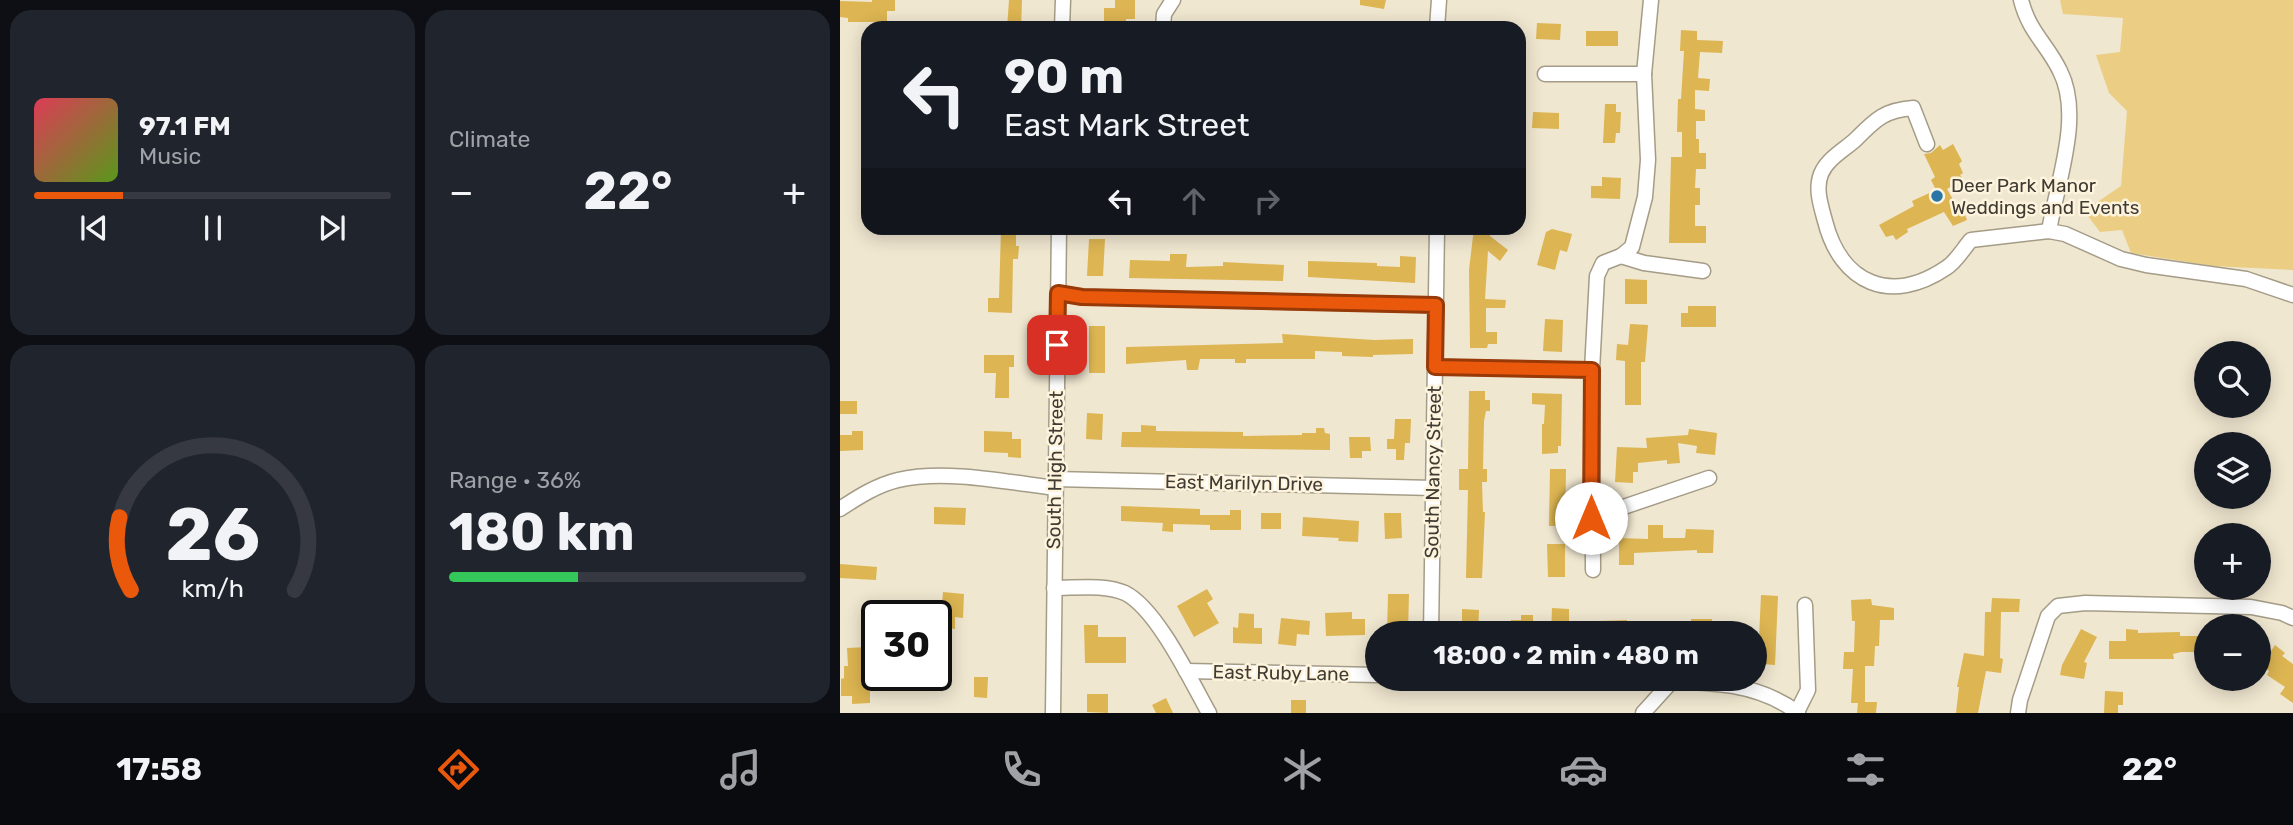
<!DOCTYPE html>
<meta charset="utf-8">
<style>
:root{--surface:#171b24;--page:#20242c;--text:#f1f3f6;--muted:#9ea1a6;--line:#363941;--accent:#ea580c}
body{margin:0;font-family:Rubik,sans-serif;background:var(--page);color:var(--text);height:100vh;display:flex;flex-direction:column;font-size:26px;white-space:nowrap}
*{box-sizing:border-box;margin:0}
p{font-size:23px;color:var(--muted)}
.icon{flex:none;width:38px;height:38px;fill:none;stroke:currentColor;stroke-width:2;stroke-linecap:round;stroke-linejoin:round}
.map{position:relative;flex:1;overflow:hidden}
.panel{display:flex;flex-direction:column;gap:10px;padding:10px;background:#0d0f14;width:840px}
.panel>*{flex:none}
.banner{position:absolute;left:21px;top:21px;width:665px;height:214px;border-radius:21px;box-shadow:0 4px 18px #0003;background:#171b24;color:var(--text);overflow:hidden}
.buttons{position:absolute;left:1354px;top:341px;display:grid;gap:14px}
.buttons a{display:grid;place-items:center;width:77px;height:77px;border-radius:50%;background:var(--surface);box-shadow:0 4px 18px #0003;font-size:35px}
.speed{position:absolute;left:21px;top:600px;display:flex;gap:14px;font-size:35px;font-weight:700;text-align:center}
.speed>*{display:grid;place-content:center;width:91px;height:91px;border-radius:50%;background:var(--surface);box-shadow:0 4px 18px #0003;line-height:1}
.speed .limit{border:4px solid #111;border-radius:10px;background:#fff;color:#111}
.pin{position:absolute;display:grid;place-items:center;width:60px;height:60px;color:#fff;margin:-30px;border-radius:14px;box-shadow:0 4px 10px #0006}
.me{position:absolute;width:77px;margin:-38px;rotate:0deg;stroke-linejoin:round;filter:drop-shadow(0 0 5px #0008)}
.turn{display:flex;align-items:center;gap:24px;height:147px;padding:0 28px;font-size:32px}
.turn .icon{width:91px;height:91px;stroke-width:2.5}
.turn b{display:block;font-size:49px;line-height:60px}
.lanes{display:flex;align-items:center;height:66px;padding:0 28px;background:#0003;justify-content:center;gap:35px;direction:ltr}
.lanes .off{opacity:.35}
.big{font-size:52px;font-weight:700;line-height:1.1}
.panel .tile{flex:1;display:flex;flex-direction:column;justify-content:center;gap:10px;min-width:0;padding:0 24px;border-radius:21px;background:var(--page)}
.panel .dial{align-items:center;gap:0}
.dial svg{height:182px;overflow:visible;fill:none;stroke:var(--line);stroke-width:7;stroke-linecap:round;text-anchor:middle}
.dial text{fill:var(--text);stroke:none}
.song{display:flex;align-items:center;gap:21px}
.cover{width:84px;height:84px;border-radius:10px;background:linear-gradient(135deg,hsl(350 70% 55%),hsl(90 70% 35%))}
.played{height:7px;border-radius:4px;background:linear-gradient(90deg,var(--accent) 25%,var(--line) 25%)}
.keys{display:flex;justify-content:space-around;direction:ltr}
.heat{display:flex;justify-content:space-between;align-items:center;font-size:38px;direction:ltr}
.charge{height:10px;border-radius:5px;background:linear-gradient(90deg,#34c759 36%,var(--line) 0)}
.panel .tiles{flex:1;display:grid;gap:10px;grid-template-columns:repeat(2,1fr)}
.trip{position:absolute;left:525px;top:621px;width:402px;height:70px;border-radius:35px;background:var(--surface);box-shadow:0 4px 18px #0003;font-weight:700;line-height:70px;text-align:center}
.dock{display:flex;height:112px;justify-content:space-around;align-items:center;background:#090b0e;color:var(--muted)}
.dock .icon{width:49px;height:49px}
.dock .on{color:var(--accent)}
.dock b{font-size:32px;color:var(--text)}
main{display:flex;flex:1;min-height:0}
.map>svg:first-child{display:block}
</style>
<main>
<section class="panel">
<div class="tiles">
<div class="tile">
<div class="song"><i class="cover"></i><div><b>97.1 FM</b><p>Music</p></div></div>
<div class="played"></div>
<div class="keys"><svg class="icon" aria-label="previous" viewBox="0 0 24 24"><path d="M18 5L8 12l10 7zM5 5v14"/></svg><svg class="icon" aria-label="pause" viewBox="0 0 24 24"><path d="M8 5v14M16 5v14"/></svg><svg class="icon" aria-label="next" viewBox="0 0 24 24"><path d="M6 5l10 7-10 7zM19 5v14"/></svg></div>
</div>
<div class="tile"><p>Climate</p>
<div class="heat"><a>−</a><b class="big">22°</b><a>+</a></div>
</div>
<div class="tile dial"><svg viewBox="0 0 100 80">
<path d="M14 69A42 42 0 1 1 86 69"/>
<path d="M14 69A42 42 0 0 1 9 37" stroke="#ea580c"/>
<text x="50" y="56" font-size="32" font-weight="700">26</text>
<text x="50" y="72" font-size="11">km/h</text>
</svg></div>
<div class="tile"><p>Range · 36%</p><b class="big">180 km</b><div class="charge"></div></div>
</div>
</section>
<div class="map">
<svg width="1453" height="713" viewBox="0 0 1453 713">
<rect width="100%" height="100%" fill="#f0e7d0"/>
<path fill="#eccd84" d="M1220,0h233v270l-80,-4 -82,-13 -9,-23 -22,2 -16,-21 37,-25 6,-75 -18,-18 -13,-38 24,-3 3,-34 -60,-4z"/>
<g fill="#ddb552">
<path d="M32,0h23v11h-8v11h-39v-4l-8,-1v-16l32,1z"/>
<path d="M169,0h13l-1,28h-14z"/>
<path d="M275,0h20v19h-9v8l-22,-1v-18h11z"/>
<path d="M520,0h26l-2,9 -24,-4z"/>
<path d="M697,23l24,1 -1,16 -24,-1z"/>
<path d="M841,30l16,1v9l26,1 -1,12 -22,-1 -2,26 12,1 -1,12 -14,-1v19l10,1v11h-9v18h3v14h7v16h-10l-1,19h5v17h-5v21h11v17h-37l2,-86h11v-25h-5l1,-33h3l3,-48h-4z"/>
<rect x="746" y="31" width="32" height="15"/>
<path d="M765,104h11v8h5l-1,21h-4l-1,10h-12z"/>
<path d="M693,112l26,1v16l-27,-1z"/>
<path d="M1113,144l9,17 -3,3 4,9 -3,2 3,4 -16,10 9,16 4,-2 7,17 -14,6 -9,-14 -37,17 1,3 -12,8 -3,-5 -7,2 -7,-12 35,-19 -2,-5 24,-11 -5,-10 4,-3 -11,-23 7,-1 9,-8 3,5z"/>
<path d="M762,177l19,1 -1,21 -29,-1v-12h11z"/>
<path d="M634,228h16v8l18,14 -8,11 -12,-10 -3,48 21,1 -1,8h-19v24h11v12h-9l-1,4h-17l-1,-78z"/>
<path d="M161,229l15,1v16h3l-1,13h-5l-1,54 -24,-1v-14h11z"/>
<path d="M712,229l20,5 -5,18 -7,-2 -5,20 -18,-5 9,-33z"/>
<path d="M249,239h16l-2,37h-16z"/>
<path d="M330,254h17l-1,13 37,-1v-4l61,3 -1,16 -154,-3 1,-18 40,1z"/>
<path d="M560,256l16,1 -1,26 -107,-6v-16l69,2v3l23,1z"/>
<path d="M785,279l22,1v24h-22z"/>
<path d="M848,306h28v21h-35v-14h7z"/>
<path d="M705,319l18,1 -1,32 -19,-1z"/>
<path d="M790,324l18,1 -3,37h-4v43h-16v-44l-9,-1 1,-16 11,1z"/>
<rect x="249" y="326" width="16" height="47"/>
<path d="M442,334l92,6 39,-1v15l-40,1v2l-31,-1v-4l-27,-1v8h-69v4h-11v-4h-35l-2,11h-11l-1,-10 -60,4v-17l157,-4z"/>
<path d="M144,355h30v12h-5v31h-14l1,-25h-12z"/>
<path d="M629,391h16v9h5v11h-4l-2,10 -1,48h4v13h-5l1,30h2l-3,66h-16l2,-88h-9v-21h9z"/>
<path d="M692,393l30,1 -1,52h-3v7l-16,1v-30h2l1,-19 -13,-1z"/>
<rect x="0" y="401" width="17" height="13"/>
<path d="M247,413l16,1 -1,26 -16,-1z"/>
<path d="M555,419h16l-1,24h-5l-1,17h-8v-11h-9v-10h7z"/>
<path d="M301,425l15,1v5l87,1v4l59,-1v-2h14v-5h8l1,5 5,1v16l-209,-3 1,-15h19z"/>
<path d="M849,429l28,4 -2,22 -19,-2 1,-7 -19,-3 2,20 -13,1v-4l-29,3v9h-5v11l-18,-1 2,-35 30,1 -1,-10 42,-3z"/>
<path d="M12,431h11v19l-23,1v-16h12z"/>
<path d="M144,431l28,1v7h9v19l-13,-1v-4l-24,-1z"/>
<path d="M509,437h21l1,14h-9v7h-12z"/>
<path d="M710,469h16l-1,57h-16z"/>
<path d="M281,506l79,3v6h30v-5h11v20h-31v-5l-37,-1v8l-11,-1 1,-8 -42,-2z"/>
<path d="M94,507l32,1 -1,17 -31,-1z"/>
<rect x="421" y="513" width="20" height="16"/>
<path d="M544,513h17l1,25 -17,1z"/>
<path d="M463,517l56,4 -1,21 -20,-1 1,-3 -37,-2z"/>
<path d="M808,525h15v13h22l1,-9 28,1 -1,23h-16v-3l-63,3v12h-15v-27l29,1z"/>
<path d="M707,544h18v33h-17z"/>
<path d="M0,564l37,3 -1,13 -36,-2z"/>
<path d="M367,589l6,10 -6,4 12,20 -25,14 -17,-31z"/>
<path d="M103,592l21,2 -1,24 -8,-1v12l-15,-1z"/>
<path d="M548,594h21l-1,40h-21z"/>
<path d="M921,595l17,1 -3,69 -13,-1 1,-11h-8v-15h4z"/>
<path d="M1152,598l28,1 -1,13h-18l-1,46 3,1 -2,14 -15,-2 -8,42h-22l3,-26h-2l7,-34 20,3 1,-44h6z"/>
<path d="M1031,599l1,6 22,3v12h-14l-1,26h-4l-1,20h-9v36h12l-1,11h-19l1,-10h-7l2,-34h-10l1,-17h10l1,-31h-3l-1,-21z"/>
<path d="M712,608l17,1v13l58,-2v14h-76z"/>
<path d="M622,609l17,1 -1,23h-16z"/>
<path d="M512,612v7h13v16l-39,1 -1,-23z"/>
<path d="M399,613l15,1v14h8v16l-29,-1v-16l5,1z"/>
<path d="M681,615h12v19h-22v-14h10z"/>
<path d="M441,618l29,3 -1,14 -12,-1 -1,12 -18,-2z"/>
<rect x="851" y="619" width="21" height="15"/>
<path d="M244,625h14v12h28v26h-41z"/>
<path d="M805,625h25v9h-26z"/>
<path d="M1241,629l16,8 -13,25 3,1 -3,16 -24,-4 2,-10z"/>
<path d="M1286,629l12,1v3l42,-1v4h27v16h-26l-8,2 1,5h-65v-18h17z"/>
<path d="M1435,645l10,8 -3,3 11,8v39l-13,-9 5,-7 -18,-12 2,-4 -8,-6z"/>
<path d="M29,647l1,18h7v14h-7v24l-18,1v-8h-11v-17l3,-1v-12h4l-1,-18z"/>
<path d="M134,677h14l-1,21 -13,-1z"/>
<path d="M1265,691l18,1v13h-5v8h-14z"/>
<path d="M247,694h21v19l-21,-1z"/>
<path d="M326,698l7,15h-17l-4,-8z"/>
<rect x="451" y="700" width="15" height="13"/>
</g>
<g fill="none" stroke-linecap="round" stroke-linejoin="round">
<defs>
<g id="minor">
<path d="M1181,0c8,32 26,44 39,71 23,45 -3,111 -11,160l16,3 56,25 25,6 100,14 47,16"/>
<path d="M222,28l1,-28"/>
<path d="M323,28l1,-14 9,-14"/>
<path d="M597,28l2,-28"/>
<path d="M705,74h99"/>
<path d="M1087,144l-14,-36c-29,2 -38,12 -58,32 -11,10 -28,19 -34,34 -6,15 0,32 4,47 16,63 66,84 121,47 10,-6 17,-19 25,-28l78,-9"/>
<path d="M781,256l23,7 59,8"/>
<path d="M218,293l24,4 354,8"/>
<path d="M595,367l157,3"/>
<path d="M215,479l378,9"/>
<path d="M0,509c18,-12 37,-24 58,-29 47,-11 109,2 157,8"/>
<path d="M751,518l118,-40"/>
<path d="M753,570l-1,-200 5,-94 6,-13 18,-7 11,-9 13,-50 3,-37 -4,-86 7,-74"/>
<path d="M214,588c22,0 51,-4 71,5 32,16 66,88 84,120"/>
<path d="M591,634l6,-406"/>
<path d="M346,671l191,4"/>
<path d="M712,679c32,1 64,1 96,2 52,1 107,-1 150,32"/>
<path d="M957,712l11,-22 -3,-85"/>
<path d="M213,713l6,-485"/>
<path d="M803,713l29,-32"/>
<path d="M1178,713l2,-13 28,-84 10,-10 27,-3 166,4 31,6 11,5"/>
</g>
</defs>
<use href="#minor" stroke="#a59c87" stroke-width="17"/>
<use href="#minor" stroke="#fff" stroke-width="14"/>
</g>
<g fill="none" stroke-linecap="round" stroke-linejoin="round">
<defs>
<path id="route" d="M217,345l1,-52 24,4 354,8 -1,62 157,3 -1,148"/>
</defs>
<use href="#route" stroke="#983908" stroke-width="18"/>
<use href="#route" stroke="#ea580c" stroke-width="12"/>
</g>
<circle fill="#2876a8" stroke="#fef4dd" stroke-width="2.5" cx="1097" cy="196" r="7"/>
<g text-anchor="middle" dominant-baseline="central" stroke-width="5" stroke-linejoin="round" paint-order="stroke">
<g font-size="19" fill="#403c34" stroke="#fef4dd" text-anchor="start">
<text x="1111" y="185">Deer Park Manor<tspan x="1111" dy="22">Weddings and Events</tspan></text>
</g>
<g font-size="19" fill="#403c34" stroke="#fef4dd">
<text transform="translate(215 470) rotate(-89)">South High Street</text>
<text transform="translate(593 472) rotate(-89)">South Nancy Street</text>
<text transform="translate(404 483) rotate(1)">East Marilyn Drive</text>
<text transform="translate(441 673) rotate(1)">East Ruby Lane</text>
</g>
</g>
</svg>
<div class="buttons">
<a><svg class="icon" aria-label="search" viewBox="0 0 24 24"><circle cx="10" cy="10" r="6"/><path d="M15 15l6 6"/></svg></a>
<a><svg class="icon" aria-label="layers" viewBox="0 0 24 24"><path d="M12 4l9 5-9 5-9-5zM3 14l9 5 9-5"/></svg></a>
<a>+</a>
<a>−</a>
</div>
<div class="speed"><div class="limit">30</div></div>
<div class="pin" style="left:217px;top:345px;background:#d93025"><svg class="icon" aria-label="arrive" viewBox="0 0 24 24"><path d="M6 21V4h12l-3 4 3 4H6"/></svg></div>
<svg class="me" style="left:751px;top:518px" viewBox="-20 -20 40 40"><circle r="19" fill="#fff"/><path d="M0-13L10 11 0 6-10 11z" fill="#ea580c"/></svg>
<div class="trip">18:00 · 2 min · 480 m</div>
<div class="banner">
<div class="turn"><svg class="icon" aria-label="left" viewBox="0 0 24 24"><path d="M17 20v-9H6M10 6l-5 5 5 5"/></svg><div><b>90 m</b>East Mark Street</div></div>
<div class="lanes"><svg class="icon" aria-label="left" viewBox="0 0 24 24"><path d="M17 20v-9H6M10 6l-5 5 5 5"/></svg><svg class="icon off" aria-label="ahead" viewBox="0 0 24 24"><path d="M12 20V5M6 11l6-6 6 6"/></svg><svg class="icon off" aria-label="right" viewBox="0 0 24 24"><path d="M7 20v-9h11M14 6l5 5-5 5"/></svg></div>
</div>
</div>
</main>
<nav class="dock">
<b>17:58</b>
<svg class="icon on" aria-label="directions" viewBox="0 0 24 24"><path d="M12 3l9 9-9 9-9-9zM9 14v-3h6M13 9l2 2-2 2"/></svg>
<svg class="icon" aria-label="music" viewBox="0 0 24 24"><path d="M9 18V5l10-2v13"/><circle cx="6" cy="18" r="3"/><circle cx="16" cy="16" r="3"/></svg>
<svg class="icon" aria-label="phone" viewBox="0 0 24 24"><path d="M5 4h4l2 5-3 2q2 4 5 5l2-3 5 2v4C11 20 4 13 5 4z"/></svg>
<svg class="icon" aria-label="climate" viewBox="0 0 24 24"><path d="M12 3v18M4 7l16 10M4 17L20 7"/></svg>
<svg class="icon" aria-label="car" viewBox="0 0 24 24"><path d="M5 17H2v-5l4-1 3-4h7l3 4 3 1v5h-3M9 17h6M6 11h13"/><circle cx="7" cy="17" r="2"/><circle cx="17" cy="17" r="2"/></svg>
<svg class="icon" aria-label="filters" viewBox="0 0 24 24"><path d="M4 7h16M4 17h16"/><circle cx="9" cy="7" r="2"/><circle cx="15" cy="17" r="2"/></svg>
<b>22°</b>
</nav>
